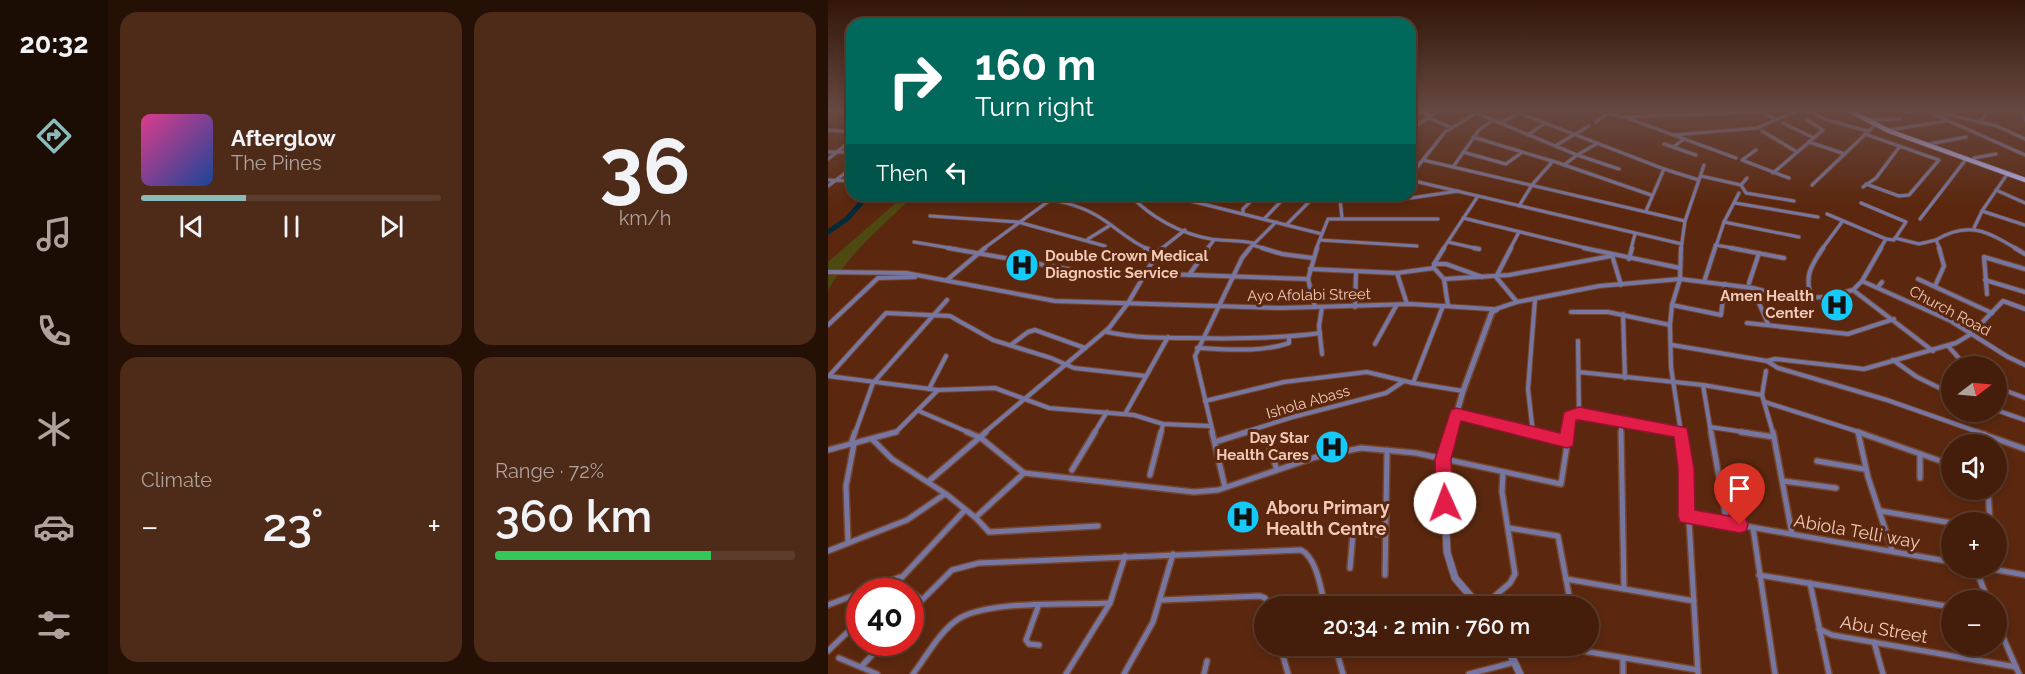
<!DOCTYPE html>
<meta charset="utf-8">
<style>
:root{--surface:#441e0b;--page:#4e2b19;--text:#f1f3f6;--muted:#afa29d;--line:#5c3c2c;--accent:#8bbbb9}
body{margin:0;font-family:Raleway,sans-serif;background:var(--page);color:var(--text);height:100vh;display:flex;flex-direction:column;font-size:22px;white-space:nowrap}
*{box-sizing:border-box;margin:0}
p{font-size:20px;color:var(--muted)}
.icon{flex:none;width:33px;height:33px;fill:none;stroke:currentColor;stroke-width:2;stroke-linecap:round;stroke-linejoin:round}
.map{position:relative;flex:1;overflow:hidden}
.panel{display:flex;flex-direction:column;gap:12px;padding:12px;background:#251006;width:720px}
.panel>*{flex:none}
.top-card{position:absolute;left:18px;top:18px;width:570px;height:183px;border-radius:18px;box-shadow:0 3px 9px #0003,0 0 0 2px var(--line);background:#00695c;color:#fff;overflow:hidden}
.needle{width:39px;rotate:74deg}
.controls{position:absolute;left:1113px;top:356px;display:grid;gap:12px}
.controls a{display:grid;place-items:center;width:66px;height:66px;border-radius:50%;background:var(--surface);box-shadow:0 3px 9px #0003,0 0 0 2px var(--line);font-size:30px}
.speed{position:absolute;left:18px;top:578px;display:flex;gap:12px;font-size:30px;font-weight:700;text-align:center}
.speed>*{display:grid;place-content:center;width:78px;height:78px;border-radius:50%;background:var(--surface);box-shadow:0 3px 9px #0003,0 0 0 2px var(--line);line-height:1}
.speed .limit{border:9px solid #d22;background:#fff;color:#111}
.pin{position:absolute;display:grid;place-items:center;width:51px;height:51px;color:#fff;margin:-62px -26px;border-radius:50% 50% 50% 0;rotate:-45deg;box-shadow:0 0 6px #0007}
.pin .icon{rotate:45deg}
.me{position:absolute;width:66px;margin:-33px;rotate:358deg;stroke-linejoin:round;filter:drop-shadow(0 0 4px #0008)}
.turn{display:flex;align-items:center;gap:21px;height:126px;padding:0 30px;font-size:27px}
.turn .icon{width:78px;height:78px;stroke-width:2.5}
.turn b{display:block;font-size:42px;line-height:51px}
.then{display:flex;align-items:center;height:57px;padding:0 30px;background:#0003;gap:12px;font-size:22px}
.big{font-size:45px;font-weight:600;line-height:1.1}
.panel .card{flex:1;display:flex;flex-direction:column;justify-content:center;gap:9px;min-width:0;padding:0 21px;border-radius:18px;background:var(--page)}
.panel .dial{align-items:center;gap:0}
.dial b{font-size:78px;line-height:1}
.song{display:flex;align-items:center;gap:18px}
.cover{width:72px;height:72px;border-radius:9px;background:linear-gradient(135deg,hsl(330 70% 55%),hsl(220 70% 35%))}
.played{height:6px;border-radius:3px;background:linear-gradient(90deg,var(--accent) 35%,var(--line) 35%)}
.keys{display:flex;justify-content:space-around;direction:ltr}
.heat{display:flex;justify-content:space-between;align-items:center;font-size:33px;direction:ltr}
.charge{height:9px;border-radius:4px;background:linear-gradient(90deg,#34c759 72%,var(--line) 0)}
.panel .tiles{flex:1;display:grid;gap:12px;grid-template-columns:repeat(2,1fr)}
.trip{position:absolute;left:426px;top:596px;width:345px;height:60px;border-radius:30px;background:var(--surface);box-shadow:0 3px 9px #0003,0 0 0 2px var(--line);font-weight:600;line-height:60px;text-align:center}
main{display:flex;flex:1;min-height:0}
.menu{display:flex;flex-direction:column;width:108px;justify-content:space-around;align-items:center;background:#1b0c04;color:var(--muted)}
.menu .icon{width:42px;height:42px}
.menu .current{color:var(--accent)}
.menu b{font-size:27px;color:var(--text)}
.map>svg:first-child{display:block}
</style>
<main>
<nav class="menu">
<b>20:32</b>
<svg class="icon current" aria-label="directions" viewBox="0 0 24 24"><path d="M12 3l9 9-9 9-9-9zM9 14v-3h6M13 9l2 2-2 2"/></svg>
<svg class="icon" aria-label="music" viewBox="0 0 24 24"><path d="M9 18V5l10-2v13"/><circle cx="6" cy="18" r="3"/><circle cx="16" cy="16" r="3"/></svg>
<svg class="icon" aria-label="phone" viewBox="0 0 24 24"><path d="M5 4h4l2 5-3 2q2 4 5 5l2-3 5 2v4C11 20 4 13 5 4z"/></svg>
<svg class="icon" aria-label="climate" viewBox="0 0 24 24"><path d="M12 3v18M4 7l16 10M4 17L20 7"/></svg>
<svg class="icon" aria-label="car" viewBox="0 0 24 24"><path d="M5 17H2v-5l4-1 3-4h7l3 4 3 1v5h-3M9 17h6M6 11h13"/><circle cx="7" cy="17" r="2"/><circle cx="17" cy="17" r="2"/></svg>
<svg class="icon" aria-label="filters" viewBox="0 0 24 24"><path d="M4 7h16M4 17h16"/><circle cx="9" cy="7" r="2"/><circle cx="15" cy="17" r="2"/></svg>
</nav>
<section class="panel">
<div class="tiles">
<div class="card">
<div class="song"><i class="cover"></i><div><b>Afterglow</b><p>The Pines</p></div></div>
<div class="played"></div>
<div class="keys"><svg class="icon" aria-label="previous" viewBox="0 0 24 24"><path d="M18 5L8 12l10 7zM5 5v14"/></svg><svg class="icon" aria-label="pause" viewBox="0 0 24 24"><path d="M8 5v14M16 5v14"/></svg><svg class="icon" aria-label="next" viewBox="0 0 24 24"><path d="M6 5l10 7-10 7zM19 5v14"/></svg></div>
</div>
<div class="card dial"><b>36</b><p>km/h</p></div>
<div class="card"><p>Climate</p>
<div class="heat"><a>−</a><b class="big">23°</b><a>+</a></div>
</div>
<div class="card"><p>Range · 72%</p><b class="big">360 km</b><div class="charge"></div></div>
</div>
</section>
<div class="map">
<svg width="1197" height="674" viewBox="0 0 1197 674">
<rect width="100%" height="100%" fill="#5b280f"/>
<path fill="#4e4911" d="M77,195h9c-31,31 -64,57 -86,95v-28z"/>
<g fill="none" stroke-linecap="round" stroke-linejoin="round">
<path stroke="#022c39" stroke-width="5" d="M0,232l19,-13 21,-24"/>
<defs>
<g id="minor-far2">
<path d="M585,109l16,6"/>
<path d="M681,109l155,60 35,11"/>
<path d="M767,109l27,8 141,-5 12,7"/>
<path d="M976,109l23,11 40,11"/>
<path d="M1071,109l8,3 18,-3 55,13 9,-13"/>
<path d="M1094,109l103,46"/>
<path d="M0,110l16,-1"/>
<path d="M1197,110l-4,-1 4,11"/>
<path d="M599,117l23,10"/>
<path d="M799,118l109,40"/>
<path d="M582,119l8,2"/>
<path d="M665,120l7,3 18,-10"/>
<path d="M1040,120l32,-1"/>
<path d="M768,122l12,-9 -1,-4"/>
<path d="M1152,122l17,4 28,13"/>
<path d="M672,123l77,32 -13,10"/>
<path d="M955,123l31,15"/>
<path d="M0,130l24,2"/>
<path d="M582,130l31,-21"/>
<path d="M1061,130l57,-9"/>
<path d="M934,131l35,21"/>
<path d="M1037,134l74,26 -30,35 -10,1 -33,-12"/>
<path d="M700,135l17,-12"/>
<path d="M845,135l84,-7 44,-19"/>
<path d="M645,137l79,24"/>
<path d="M981,142l36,12"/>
<path d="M836,144l9,3 11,-8"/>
<path d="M1101,144l37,-7"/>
<path d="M727,146l34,-20"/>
<path d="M845,147l23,8"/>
<path d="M928,150l-14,10 47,18"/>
<path d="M0,152h24"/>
<path d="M635,152l43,12 15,-11"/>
<path d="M749,155l42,14"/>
<path d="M749,155l21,-12"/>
<path d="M1146,158l22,-4"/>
<path d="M0,159l24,-19"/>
<path d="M595,160l262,61"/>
<path d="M625,167l26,-37 14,-10 -14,-6"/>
<path d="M945,173l50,-43 -16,-10"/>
<path d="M582,176l35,-44 38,-23"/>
<path d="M873,176l40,9"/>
<path d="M0,180l24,1"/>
<path d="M582,180l272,64"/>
<path d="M913,185l5,8 48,8"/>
<path d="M913,185l6,-7"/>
<path d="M984,185l62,-59"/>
<path d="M0,186l24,-18"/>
<path d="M1035,187l13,-9 24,-32"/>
<path d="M1168,190l29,13"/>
<path d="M138,195l4,4c41,-3 87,-5 124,15 19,10 34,27 54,35"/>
<path d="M302,195c20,22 51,39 81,44 14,2 28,1 42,4"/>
<path d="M396,195l26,7"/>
<path d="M343,196l151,38"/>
<path d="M907,203l83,14"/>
<path d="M1033,203l45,19 -12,18 -8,-1 -6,10"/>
<path d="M691,206l13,-21 21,-24 98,34"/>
<path d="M818,211l18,-42"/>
<path d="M1154,211l43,14"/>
<path d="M415,213v-4l14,-14"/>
<path d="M999,214l59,25"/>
<path d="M102,216l88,6 87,24"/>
<path d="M437,218l22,-23"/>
<path d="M514,218l-2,-19 5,-2 66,1 47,-7"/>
<path d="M635,218l127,31"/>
<path d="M1092,219l47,-61"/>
<path d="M896,222l75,15"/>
<path d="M458,225l30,-30"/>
<path d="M1146,228l8,-17 26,-38"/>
<path d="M1067,238l24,6 17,-4"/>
<path d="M260,239l21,-13"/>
<path d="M492,240l97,6"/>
<path d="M86,242l42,7"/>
<path d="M620,242l31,7"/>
<path d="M424,245l15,4"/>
<path d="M887,245l24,4"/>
<path d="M155,249l74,-54"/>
<path d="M333,249l24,-19"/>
<path d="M379,249l7,-9"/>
<path d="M421,249l27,-27"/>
<path d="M488,249l12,-30h110"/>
<path d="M615,249l35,-53"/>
<path d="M682,249l9,-17"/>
<path d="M803,249l4,-15"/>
<path d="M853,249l4,-28 19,-56"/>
<path d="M887,249l9,-27 15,-29"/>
<path d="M994,249l20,-27"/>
<path d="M1112,249l-4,-9c32,-20 52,-8 81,9"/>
</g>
<g id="minor-far1">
<path d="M120,248l131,23 229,8"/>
<path d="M317,248l13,4"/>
<path d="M434,248l20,6 31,4"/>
<path d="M616,248l-10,16v4l10,11 65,-4 102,-19"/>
<path d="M646,248l5,1"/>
<path d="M683,248l-15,29 21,25"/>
<path d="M756,248l96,20"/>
<path d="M903,248l53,10"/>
<path d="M1187,248l10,6"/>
<path d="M784,255l9,30"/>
<path d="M801,259l3,-11"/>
<path d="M606,264h12l36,13"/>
<path d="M482,269l87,4 37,-5"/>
<path d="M0,272l78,1 149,28 226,7 130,-4 80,5"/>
<path d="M569,273l10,31"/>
<path d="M361,275l19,-27"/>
<path d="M616,279l4,27"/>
<path d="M1090,279l74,34"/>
<path d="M119,280l38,-32"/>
<path d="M1157,280l40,12"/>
<path d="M1034,281l89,40 57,36 17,8"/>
<path d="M876,282l11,-34"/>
<path d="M921,283l10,-30"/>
<path d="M1107,286l9,-20 -5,-18"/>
<path d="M1050,287l4,-5"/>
<path d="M925,289l15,35"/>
<path d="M1025,290l80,61"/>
<path d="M1159,294l-3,-37 41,12"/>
<path d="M984,299c-8,-22 -2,-32 11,-51"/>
<path d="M844,305l49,10 4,-31"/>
<path d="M487,307l-7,-28 9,-31"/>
<path d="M494,307l-3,19 3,28"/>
<path d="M527,307l1,-35"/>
<path d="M663,309l6,1 -4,2z"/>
<path d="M668,309l21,-7 82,-16 81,-7 73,9 38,10 35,-1 27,-7 9,-9 19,-33"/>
<path d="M743,312h37l62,13"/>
<path d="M795,314l2,64"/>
<path d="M919,323l101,11 46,-15"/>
<path d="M0,325l50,-47 37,-1"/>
<path d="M279,332c27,6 55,6 83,6 44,1 87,1 130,-5"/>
<path d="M750,341l1,72"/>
<path d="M184,344l16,-12 7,-2 50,18"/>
<path d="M547,344l21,-38"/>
<path d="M844,345l95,16 8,-2 89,10 92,-26 15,-9 32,-33 22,8"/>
<path d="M1120,346l18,20"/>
<path d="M369,348c30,1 63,5 92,-5v-5"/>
<path d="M1065,360l24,17 35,17"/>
<path d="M939,361l11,7 109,32 94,33"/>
<path d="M938,371l-4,24 11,38"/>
<path d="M751,372l124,13 59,10"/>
<path d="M0,376l110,14 57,-2 54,20 85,7 29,9 47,2"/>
<path d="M1,376l57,-63 64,3 43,24 58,18 23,10 72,8"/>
<path d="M585,383l30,-77"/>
<path d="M875,385l8,48"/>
<path d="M1168,387l29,11"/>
<path d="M101,389l17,-33"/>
<path d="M377,401l79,-19 83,-10 46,11 50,8"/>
<path d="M937,402l97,31"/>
<path d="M1168,410l29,10"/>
<path d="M91,411l51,22"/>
<path d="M297,414l43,-77"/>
<path d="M628,414l80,19"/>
<path d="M793,422v11"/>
<path d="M882,427l41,6"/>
<path d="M27,433l18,-50 74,-83"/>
<path d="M67,433l42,-42"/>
<path d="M156,433l125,-105 19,-25 30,-51 5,-4"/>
<path d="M266,433l13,-21"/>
<path d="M333,433l2,-9"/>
<path d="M385,433l-18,-77 47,-98 8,-10"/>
<path d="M414,433l51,-16 93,-24 18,-12"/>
<path d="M705,433l-5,-44 7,-90"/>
<path d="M741,433l2,-19 8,-1 102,19"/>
<path d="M853,433l-10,-66 -1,-42 2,-20 8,-26 1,-31"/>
</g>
<g id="minor">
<path d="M139,432l14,6 43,35 170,19 24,-2 98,-33 45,-9 55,5 145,31 8,-52"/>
<path d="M384,432l13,55"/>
<path d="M701,432l38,9"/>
<path d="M793,432l3,157"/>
<path d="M853,432l5,36 12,206"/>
<path d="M883,432l16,91"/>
<path d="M913,432l33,5"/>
<path d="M945,432l19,102"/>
<path d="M1030,432l94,33"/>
<path d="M1030,432l10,45 24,73"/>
<path d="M1149,432l48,17"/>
<path d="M1156,434v10"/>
<path d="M45,440l19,19 54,35 30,24 13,14 109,-6"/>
<path d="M387,442l32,-10"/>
<path d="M23,444l4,-12"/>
<path d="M442,449l7,21"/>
<path d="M0,450l68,-18"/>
<path d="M1092,454v24"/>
<path d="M989,461l47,8"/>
<path d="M244,470l23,-38"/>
<path d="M322,475l11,-43"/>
<path d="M101,481l57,-49"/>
<path d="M955,481l53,7"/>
<path d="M1160,489l2,33"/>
<path d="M1053,511l71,12"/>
<path d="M859,516l265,46"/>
<path d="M148,517l48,-44"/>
<path d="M681,528l49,8 13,70"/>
<path d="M925,528l22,146"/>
<path d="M20,542l-2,-56 8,-42"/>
<path d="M0,551l79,-31 38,-26"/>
<path d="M1147,567l13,33"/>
<path d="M1153,567l44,8"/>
<path d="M522,568l3,-35 32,1"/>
<path d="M557,575l2,-125"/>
<path d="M931,575l193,32"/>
<path d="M738,579l128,22"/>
<path d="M982,583l19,91"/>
<path d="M78,587l16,13"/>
<path d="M37,591l35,-14"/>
<path d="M61,591l76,-81"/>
<path d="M333,600l99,-4 5,2 5,8"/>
<path d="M0,605l32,-12"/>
<path d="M635,606l10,-5"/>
<path d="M655,606l27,-23 5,-9 -13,-82 1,-20"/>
<path d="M210,607l-12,33 3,4 10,1"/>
<path d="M82,612l42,-42 27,-7 322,-13c16,8 20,40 24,56"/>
<path d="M1168,621l23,53"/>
<path d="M991,629l13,6 184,32"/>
<path d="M1046,642l9,32"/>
<path d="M452,645l8,29"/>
<path d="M507,645l8,29"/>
<path d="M750,645l5,6 115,19"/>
<path d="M0,651l32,-31"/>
<path d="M11,658l38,16"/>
<path d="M795,658v16"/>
<path d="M33,667l23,-25"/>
<path d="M85,674c14,-18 27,-44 47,-56 32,-18 112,-13 150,-15"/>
<path d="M238,674l44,-71 15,-47"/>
<path d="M296,674l29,-52 20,-68"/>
<path d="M376,674l3,-13"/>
<path d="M641,674l46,-12"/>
</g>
<path id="tertiary-far1" d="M623,433l12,-42 29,-79"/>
<g id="tertiary">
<path d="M623,432l-8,27 4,93 8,26 24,28"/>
<path d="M678,645l14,29"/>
</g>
<path id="primary" d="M1018,109l43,22 136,49"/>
</defs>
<use href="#minor-far2" stroke="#76452d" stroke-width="4.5"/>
<use href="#minor-far1" stroke="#76452d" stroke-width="6"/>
<use href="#minor" stroke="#76452d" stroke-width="8"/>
<use href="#tertiary-far1" stroke="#76452d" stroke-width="8"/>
<use href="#tertiary" stroke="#76452d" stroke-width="9"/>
<use href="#primary" stroke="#76452d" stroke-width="6"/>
<use href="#minor-far2" stroke="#7676a0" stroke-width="3"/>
<use href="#minor-far1" stroke="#7676a0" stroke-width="4"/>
<use href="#minor" stroke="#7676a0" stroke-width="5"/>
<use href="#tertiary-far1" stroke="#7676a0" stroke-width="5"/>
<use href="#tertiary" stroke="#7676a0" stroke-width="7"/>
<use href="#primary" stroke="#b3b3f8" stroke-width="4.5"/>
</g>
<linearGradient id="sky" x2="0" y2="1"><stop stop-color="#321608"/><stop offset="0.54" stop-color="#664842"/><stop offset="1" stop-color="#664842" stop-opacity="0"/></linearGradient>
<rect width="1197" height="203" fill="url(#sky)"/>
<path fill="#e11d48" stroke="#92132f" stroke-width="1.5" d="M751,407l108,21 7,40 1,42 51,9 2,6 -2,6 -6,2 -60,-11 -2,-6v-48l-4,-31 -95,-17h-3l-3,26 -6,2 -106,-27 -10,38 2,44 -2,5 -6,3 -6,-3 -3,-5 -1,-44 16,-49 5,-2 104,25 4,-21z"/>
<defs>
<symbol id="hospital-disc" viewBox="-11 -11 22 22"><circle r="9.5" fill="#15cafb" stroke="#5b280f"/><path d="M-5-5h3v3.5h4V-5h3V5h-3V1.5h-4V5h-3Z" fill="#111"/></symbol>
</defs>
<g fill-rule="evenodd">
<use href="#hospital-disc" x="175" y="246" width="38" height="38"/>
<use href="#hospital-disc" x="990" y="286" width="38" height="38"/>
<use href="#hospital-disc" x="485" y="428" width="38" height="38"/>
<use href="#hospital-disc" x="396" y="498" width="38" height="38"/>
</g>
<g text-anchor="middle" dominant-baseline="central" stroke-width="6" stroke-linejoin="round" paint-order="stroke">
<g font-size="15" font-weight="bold" fill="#f3cab8" stroke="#5b280f" text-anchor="end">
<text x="217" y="256" text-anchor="start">Double Crown Medical<tspan x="217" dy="17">Diagnostic Service</tspan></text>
<text x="986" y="296">Amen Health<tspan x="986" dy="17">Center</tspan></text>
<text x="481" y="438">Day Star<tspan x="481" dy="17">Health Cares</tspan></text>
</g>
<g font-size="15" fill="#f3cab8" stroke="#5b280f">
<text transform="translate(481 295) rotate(-1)">Ayo Afolabi Street</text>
<text transform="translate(1122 311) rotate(28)">Church Road</text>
<text transform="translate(480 402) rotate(-16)">Ishola Abass</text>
</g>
<g font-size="18" font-weight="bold" fill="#f3cab8" stroke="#5b280f" text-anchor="start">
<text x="438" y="507">Aboru Primary<tspan x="438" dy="21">Health Centre</tspan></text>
</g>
<g font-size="18" fill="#f3cab8" stroke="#5b280f">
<text transform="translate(1029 531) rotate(10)">Abiola Telli way</text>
<text transform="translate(1056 629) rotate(10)">Abu Street</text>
</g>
</g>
</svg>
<div class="controls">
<a><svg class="needle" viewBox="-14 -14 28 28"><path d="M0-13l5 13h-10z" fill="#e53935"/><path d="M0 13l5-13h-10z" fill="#afa29d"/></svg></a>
<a><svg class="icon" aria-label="sound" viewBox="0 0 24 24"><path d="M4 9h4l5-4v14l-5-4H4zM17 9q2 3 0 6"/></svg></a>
<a>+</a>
<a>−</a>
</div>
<div class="speed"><div class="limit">40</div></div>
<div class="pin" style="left:912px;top:525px;background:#d93025"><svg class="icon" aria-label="arrive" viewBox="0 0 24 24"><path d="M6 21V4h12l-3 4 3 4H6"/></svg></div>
<svg class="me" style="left:617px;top:503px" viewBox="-20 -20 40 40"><circle r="19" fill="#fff"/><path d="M0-13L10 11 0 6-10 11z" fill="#e11d48"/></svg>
<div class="trip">20:34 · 2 min · 760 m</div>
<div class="top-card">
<div class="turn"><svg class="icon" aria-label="right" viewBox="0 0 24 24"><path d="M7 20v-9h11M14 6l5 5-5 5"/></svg><div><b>160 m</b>Turn right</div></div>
<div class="then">Then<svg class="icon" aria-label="left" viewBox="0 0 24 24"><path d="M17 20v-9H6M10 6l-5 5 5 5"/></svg></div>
</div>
</div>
</main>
